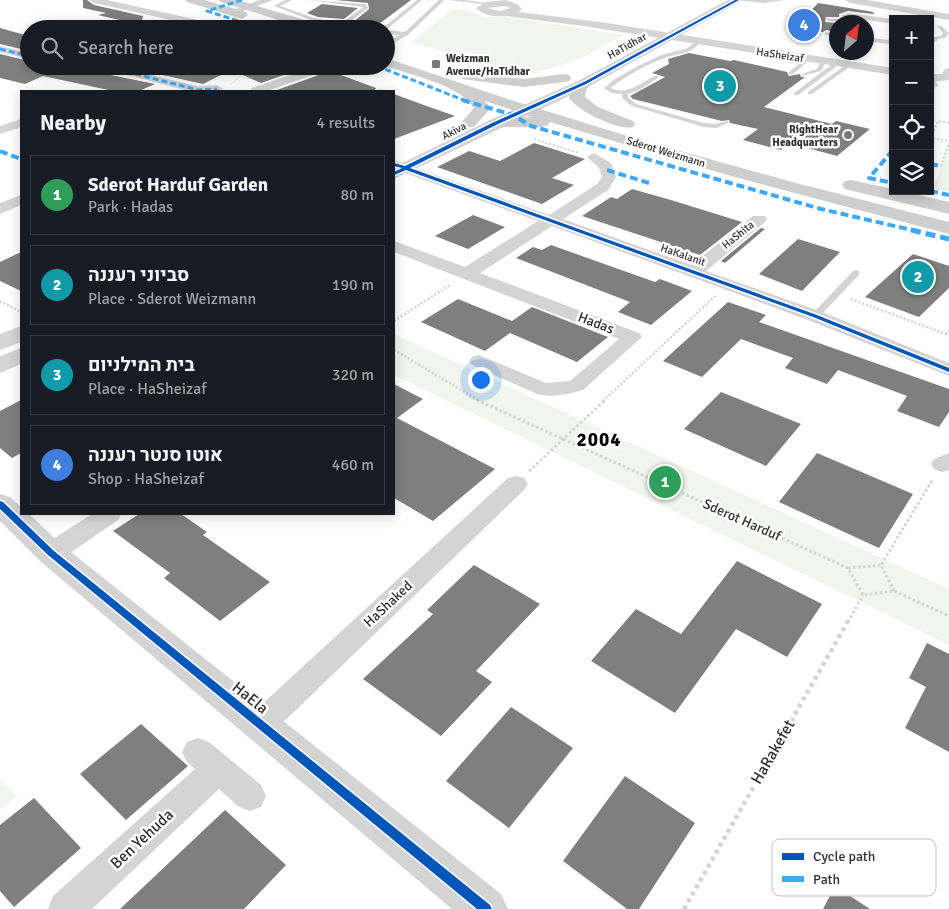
<!DOCTYPE html>
<meta charset="utf-8">
<style>
:root{--surface:#171b24;--page:#242831;--text:#f1f3f6;--muted:#9ea1a6;--line:#363941;--accent:#7c3aed}
body{margin:0;font-family:Signika,Heebo,sans-serif;background:var(--page);color:var(--text)}
.controls{position:absolute;right:15px;top:15px;display:grid;overflow:hidden;border-radius:0px;box-shadow:0 2px 12px #0003}
.controls button{width:45px;height:45px;display:grid;place-items:center;padding:0;border:0;border-bottom:1px solid var(--line);background:var(--surface);color:var(--text);font:25px sans-serif}
.compass{position:absolute;left:829px;top:15px;width:45px;height:45px;border-radius:50%;background:var(--surface);box-shadow:0 2px 12px #0003;rotate:28deg}
.you{position:absolute;left:480px;top:379px;width:18px;height:18px;margin:-12px;border:4px solid #fff;border-radius:50%;background:#1a73e8;box-shadow:0 0 0 8px #1a73e833}
.badge{display:grid;place-items:center;width:32px;height:32px;border-radius:50%;background:var(--accent);color:#fff;font-size:16px;font-weight:700}
.pin{position:absolute;translate:-50% -50%;border:2px solid #fff;box-shadow:0 1px 5px #0006}
.list{margin:0;padding:0;list-style:none}
h2{display:flex;justify-content:space-between;align-items:center;height:65px;margin:0;padding:0 20px;font-size:21px}
h2 small{font-size:16px;font-weight:400;color:var(--muted)}
.list li{display:grid;grid-template-columns:32px 1fr auto;gap:15px;align-items:center;box-sizing:border-box;height:80px;margin:0 10px 10px;padding:0 10px;border:1px solid var(--line);border-radius:0px}
.list b{display:block;font-size:19px;white-space:nowrap}
.list p{margin:0;font-size:16px;white-space:nowrap;color:var(--muted)}
.list em{font-size:16px;font-style:normal;color:var(--muted)}
.icon{flex:none;width:28px;height:28px;fill:none;stroke:currentColor;stroke-width:2;stroke-linecap:round;stroke-linejoin:round}
.map{position:relative;flex:none;width:949px;height:909px;overflow:hidden}
.search{position:absolute;background:var(--surface);box-shadow:0 2px 12px #0003;left:20px;top:20px;width:375px;height:55px;display:flex;align-items:center;gap:12px;box-sizing:border-box;padding:0 18px;border-radius:28px;color:var(--muted);font-size:19px}
.panel{position:absolute;background:var(--surface);box-shadow:0 2px 12px #0003;left:20px;top:90px;width:375px;height:425px;border-radius:0px}
.map>svg:first-child{display:block}
.green{fill:#f1f5ed}
.building{fill:#7f7f7f}
.lines{fill:none;stroke-linecap:round;stroke-linejoin:round}
.path-far4{stroke:#d4d4d4;stroke-width:1;stroke-dasharray:1 1;stroke-linecap:butt}
.path-far3{stroke:#d4d4d4;stroke-width:2;stroke-dasharray:2 2;stroke-linecap:butt}
.path-far2{stroke:#d4d4d4;stroke-width:2.5;stroke-dasharray:2 2;stroke-linecap:butt}
.path-far1{stroke:#d4d4d4;stroke-width:3;stroke-dasharray:2.5 2.5;stroke-linecap:butt}
.path{stroke:#d4d4d4;stroke-width:4.5;stroke-dasharray:4 4;stroke-linecap:butt}
.service{fill:#d4d4d4;fill-rule:evenodd}
.minor{fill:#d4d4d4;fill-rule:evenodd}
.tertiary{fill:#d4d4d4;fill-rule:evenodd}
.secondary{fill:#cecece;fill-rule:evenodd}
.quiet-far2{stroke:#3fa9f5;stroke-width:3;stroke-dasharray:6 3;stroke-linecap:butt}
.quiet-far1{stroke:#3fa9f5;stroke-width:4;stroke-dasharray:8 4;stroke-linecap:butt}
.quiet{stroke:#3fa9f5;stroke-width:5;stroke-dasharray:10 5;stroke-linecap:butt}
.cycleway-casing{stroke:#fff;stroke-width:3}
.cycleway{fill:#0057b8;fill-rule:evenodd}
.poi-dot{fill:#787878;stroke:#fff;stroke-width:2}
.labels{text-anchor:middle;dominant-baseline:central;stroke-width:5;stroke-linejoin:round;paint-order:stroke}
.far-street-label{font-size:11px;fill:#303030;stroke:#fff}
.far-poi-label{font-size:11px;font-weight:bold;fill:#303030;stroke:#fff;text-anchor:start}
.street-label{font-size:14px;fill:#303030;stroke:#fff}
.near-street-label{font-size:16px;fill:#303030;stroke:#fff}
.district-label{font-size:19px;font-weight:bold;letter-spacing:1px;fill:#000;stroke:#fff}
.key{fill:#fff;stroke:#c1c1c1;stroke-width:1}
.key-label{font-size:14px;fill:#303030}
</style>
<div class="map">
<svg width="949" height="909" viewBox="0 0 949 909">
<rect width="100%" height="100%" fill="#fff"/>
<path class="green" d="M453,9L469,10C477,18 495,17 506,17L624,35L578,60L527,76L411,42Z
M949,142V192L933,189Z
M394,334L949,589V645L394,375Z
M0,779L17,796L0,810Z"/>
<path class="building" d="M83,0H87L94,5L143,16L141,25L98,15L106,13L83,8Z
M335,0H411L375,27L352,23L369,9L368,3Z
M818,3L874,12L872,13H875L873,14L848,11L839,14V17H826L825,22L836,23V32L826,30L823,32L799,28L801,26H797Z
M322,4L358,8L344,19L318,17L307,13Z
M0,28L29,36V51L0,44Z
M689,53L730,61L734,60L787,72L789,76L800,74L801,77H805L764,107L832,124L836,121L870,129L837,156L789,143L781,150L743,140L758,129L730,123L729,120L722,121L633,99L630,96L665,77L652,73L669,64L668,59Z
M0,54L29,61V66H83L91,71L155,84L139,91H113L43,76L25,84L0,78Z
M122,66H310L261,83L231,70L203,84Z
M330,71L376,88L374,91H281L277,90Z
M394,94L421,104L455,116L394,139Z
M534,143L585,159L552,178L574,185L542,204L437,167L469,151L500,161Z
M632,189L671,200L742,222L700,255L582,216L611,197L617,199Z
M473,215L505,227L468,249L435,236Z
M761,228L765,229L725,263L721,261Z
M798,239L840,252L802,291L759,274Z
M551,245L655,282L660,279L692,291L651,325L618,312L630,302L516,258L533,247L542,250Z
M21,252V291L0,281V262Z
M913,254L949,266V288L919,317L865,297Z
M458,299L512,321L532,307L608,337L577,362L510,333L485,351L421,322Z
M728,302L766,315L759,322L949,389V412L939,427L897,411L907,396L838,370L827,384L785,368L793,358L741,339L702,377L663,361Z
M394,384L423,399L397,418L495,469L433,521L394,498Z
M721,392L801,424L766,466L684,429Z
M21,400V453L12,458L0,448V411Z
M817,453L913,494L879,548L779,502Z
M139,514H181L207,532L203,535L270,582L220,621L164,578L170,573L113,531Z
M737,561L822,604L787,657L736,629L675,713L591,661L636,609L681,634Z
M474,565L540,604L476,671L492,682L441,736L363,679L433,614L427,610Z
M927,643L949,654V752L905,728L926,687L909,678Z
M511,707L573,748L509,828L446,781Z
M141,724L188,766L126,820L80,774Z
M625,776L695,823L639,909H627L563,861Z
M34,798L81,848L14,907L0,891V825Z
M225,810L286,865L244,909H120Z
M835,886L870,909H823Z"/>
<g class="lines">
<path class="path-far4" d="M230,85L240,76L259,66"/>
<path class="path-far3" d="M949,123L938,121L931,138L949,141
M534,139L579,153
M941,166L949,142"/>
<path class="path-far2" d="M851,299L949,335
M0,301L21,312
M394,321L450,285
M946,334L949,330
M394,350L480,401
M603,401L715,296"/>
<path class="path-far1" d="M477,400L848,568L863,595L894,591L949,616
M529,471L605,400
M848,568L881,565
M894,591L881,565L933,479
M848,622L863,595"/>
<path class="path" d="M684,909L848,621"/>
<path class="service" d="M285,0H292L280,6L314,18L342,23L363,7L308,0L366,4L368,8L347,24L364,29L339,28V26L311,20L274,6Z
M417,0H422L386,30L382,29Z
M439,0H444L408,35L386,47V43L400,35L386,34V30L405,32Z
M448,0H465L493,4L491,5Z
M735,0H784L764,3Z
M848,13L893,19V24L840,16Z
M828,18L846,20L849,22L826,21Z
M937,26H941L949,33L945,38L938,39L930,47V41L934,37L941,36L943,33Z
M826,32L836,34V36L824,35Z
M893,35V41L889,44L866,41V37L888,40Z
M697,40L700,42C690,56 676,53 662,59C644,66 625,76 611,88C626,96 641,83 654,76H658V78L641,89L628,94V97L636,104L704,123L715,124L728,121V123L716,128L704,127L632,106L623,99L622,94L611,93L604,88L615,79L636,67L661,55L688,48Z
M801,57H805L806,63L793,74H789V72L801,62Z
M821,60L826,61L821,71L802,76V74L817,69Z
M832,62H836V67L798,95H794V93L831,65Z
M847,64L852,65L812,94H808V92Z
M930,76L933,77L938,85L930,93L932,85Z
M381,89L384,91H376L377,90Z
M856,270L859,271V275L818,318H812V314L853,271Z"/>
<path class="minor" d="M89,0H107L207,22L217,23L228,20L233,23L218,29L207,28L94,3Z
M259,0H273L236,14L233,15L228,12Z
M506,0L517,4L522,9L519,12L600,22L893,68V75L583,26L506,16C495,17 484,16 476,8L486,2ZM505,6L511,8L499,11L488,8Z
M845,0H867L949,14V20L850,3Z
M0,46L29,53V59L0,52Z
M85,66H113L198,86L217,85L223,89L221,91H189L131,76L91,69Z
M317,66L332,67L330,69L267,91H250L252,88Z
M949,68V80L930,82V74H942L945,69Z
M21,119V127L0,134V126Z
M594,153L611,163L616,177L608,190L563,219L691,265L753,216H765L767,219L765,222L706,271L822,312L949,363V376L808,320L552,226L480,273L639,333L642,337L583,390C569,394 551,398 537,394L472,365L469,361L472,357L479,355L546,383L570,381L619,339L394,252V241L465,267L538,221L394,169V160L549,215L597,184L602,177L599,168L587,157Z
M21,195V205L0,214V203Z
M949,453V470L942,472L934,469L931,464L934,459Z
M516,476L524,478L528,484L524,490L271,734L260,738L249,734L245,725L249,716L508,478Z
M92,514H121L118,520L60,560L51,562L42,560L38,553L42,546Z
M198,738L209,742L261,785L266,796L261,807L250,811L239,807L219,789L92,909H48L53,896L195,769L187,762L182,752L187,742Z"/>
<path class="tertiary" d="M728,0H743L590,86L394,179V167L488,121L580,80Z
M21,326V342L0,350V334Z
M21,348V364L0,373V356Z
M0,494L10,497L21,507V514H29L62,545L501,894L508,909H452L40,561L0,521Z"/>
<path class="secondary" d="M185,0H204L246,12L248,15L242,19L187,2Z
M219,0H237L325,26L327,29H307L221,2Z
M386,58L514,101L637,139L796,183L949,222V234L731,176L550,122L548,125L542,127H488L486,124L488,121L494,119L532,117L485,101L490,109L474,127H462L460,124L474,108C460,85 411,75 385,66Z
M467,72L524,79L564,74L569,75L571,78L569,81L564,82L524,87L462,79L460,76L462,73Z
M585,79L590,80L592,83L586,90L585,97L598,107L633,121L635,124L633,127C618,131 578,111 569,98C572,88 574,81 585,79Z
M851,180L893,189V191H901L949,202V214L845,189L842,185L845,181Z"/>
<path class="quiet-far2" d="M242,0L207,11L263,29
M0,49L29,56
M91,66L132,73L198,90L217,89
M377,66L466,101"/>
<path class="quiet-far1" d="M462,100L513,115L531,126L821,209L916,231
M893,150L869,178L893,183
M0,151L21,159
M930,164L941,166
M607,170L649,183
M930,191L949,195"/>
<path class="quiet" d="M911,230L949,239"/>
<g class="cycleway-casing">
<path id="cycleway" d="M735,0H739L586,84L496,125L410,168L817,315L949,368V372L813,317L406,170L394,175V172L402,168L394,166V163L405,166L492,123L584,82Z
M0,501L3,502L54,551L490,905L492,909H477L48,555L0,509Z"/>
</g>
<use href="#cycleway" class="cycleway"/>
</g>
<g class="poi-dot">
<rect x="431" y="59" width="10" height="10" rx="2.5"/>
<circle cx="848" cy="135" r="5"/>
</g>
<g class="labels">
<g class="far-street-label">
<text transform="translate(627 46) rotate(-29)">HaTidhar</text>
<text transform="translate(780 55) rotate(9)">HaSheizaf</text>
<text transform="translate(454 131) rotate(-27)">Akiva</text>
<text transform="translate(666 152) rotate(17)">Sderot Weizmann</text>
<text transform="translate(738 235) rotate(-39)">HaShita</text>
<text transform="translate(683 255) rotate(19)">HaKalanit</text>
</g>
<g class="far-poi-label">
<text x="446" y="58">Weizman<tspan x="446" dy="13">Avenue/HaTidhar</tspan></text>
<text x="838" y="129" text-anchor="end">RightHear<tspan x="838" dy="13">Headquarters</tspan></text>
</g>
<g class="street-label">
<text transform="translate(596 323) rotate(21)">Hadas</text>
<text transform="translate(742 520) rotate(24)">Sderot Harduf</text>
<text transform="translate(388 604) rotate(-43)">HaShaked</text>
</g>
<g class="near-street-label">
<text transform="translate(250 698) rotate(39)">HaEla</text>
<text transform="translate(773 752) rotate(-60)">HaRakefet</text>
<text transform="translate(142 839) rotate(-43)">Ben Yehuda</text>
</g>
<g class="district-label">
<text x="599" y="440">2004</text>
</g>
</g>
<rect x="772" y="839" width="164" height="57" rx="8" class="key"/>
<rect x="782" y="853" width="22" height="7" fill="#0057b8"/>
<rect x="782" y="876" width="22" height="6" fill="#3fa9f5"/>
<g class="key-label">
<text x="813" y="861">Cycle path</text>
<text x="813" y="884">Path</text>
</g>
</svg>
<div class="controls">
<button>+</button>
<button>−</button>
<button><svg class="icon" aria-label="locate" viewBox="0 0 24 24"><circle cx="12" cy="12" r="6"/><path d="M12 2v4M12 18v4M2 12h4M18 12h4"/></svg></button>
<button><svg class="icon" aria-label="layers" viewBox="0 0 24 24"><path d="M12 4l9 5-9 5-9-5zM3 14l9 5 9-5"/></svg></button>
</div>
<svg class="compass" viewBox="-18 -18 36 36"><path d="M0-13l5 13h-10z" fill="#e53935"/><path d="M0 13l5-13h-10z" fill="#9ea1a6"/></svg>
<div class="you"></div>
<div class="pin badge" style="left:665px;top:482px;background:#2e9e5b">1</div>
<div class="pin badge" style="left:918px;top:277px;background:#0f9aa8">2</div>
<div class="pin badge" style="left:720px;top:86px;background:#0f9aa8">3</div>
<div class="pin badge" style="left:804px;top:25px;background:#3f7fe0">4</div>
<div class="search"><svg class="icon" aria-label="search" viewBox="0 0 24 24"><circle cx="10" cy="10" r="6"/><path d="M15 15l6 6"/></svg>Search here</div>
<section class="panel">
<h2>Nearby<small>4 results</small></h2>
<ul class="list">
<li><span class="badge" style="background:#2e9e5b">1</span><div><b>Sderot Harduf Garden</b><p>Park · Hadas</p></div><em>80 m</em></li>
<li><span class="badge" style="background:#0f9aa8">2</span><div><b>סביוני רעננה</b><p>Place · Sderot Weizmann</p></div><em>190 m</em></li>
<li><span class="badge" style="background:#0f9aa8">3</span><div><b>בית המילניום</b><p>Place · HaSheizaf</p></div><em>320 m</em></li>
<li><span class="badge" style="background:#3f7fe0">4</span><div><b>אוטו סנטר רעננה</b><p>Shop · HaSheizaf</p></div><em>460 m</em></li>
</ul>
</section>
</div>
